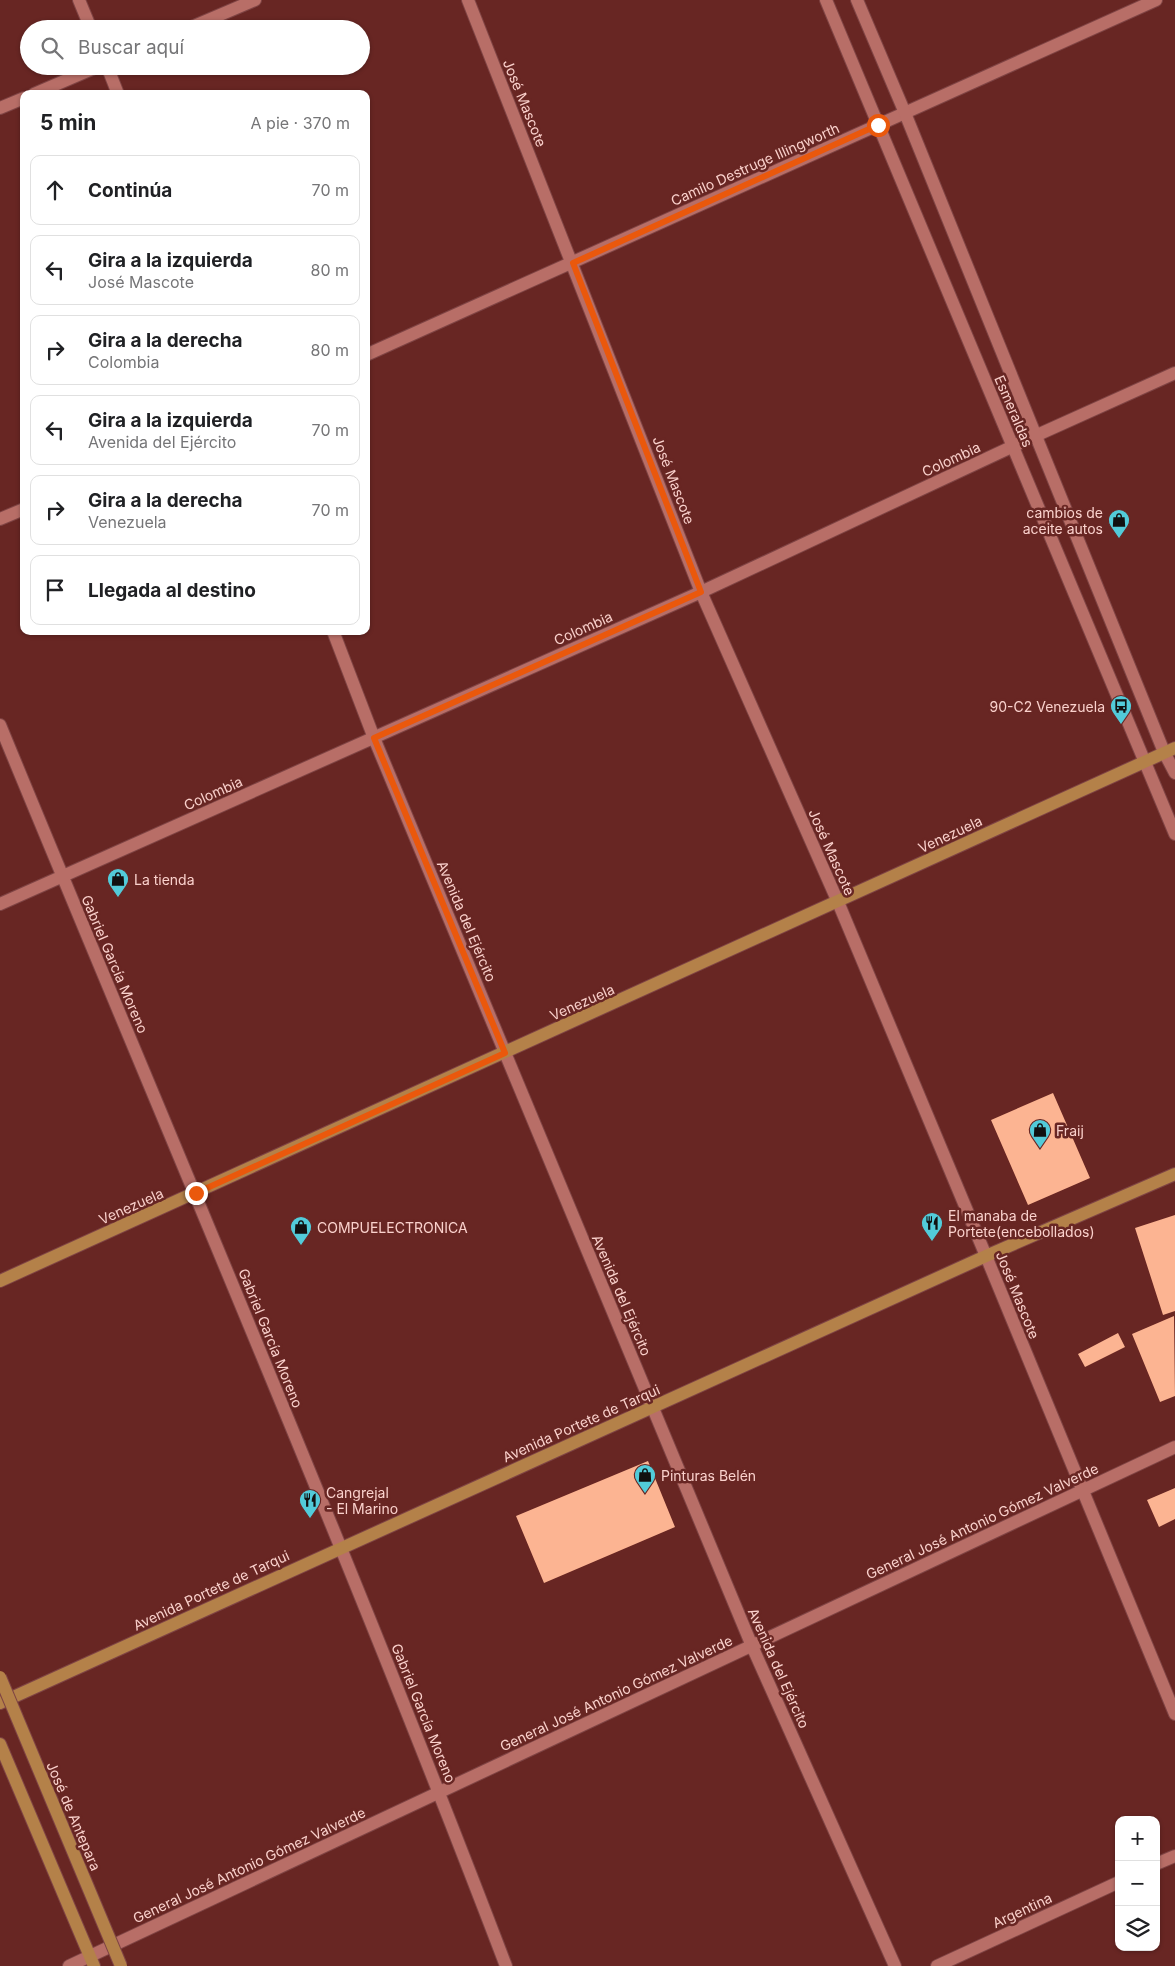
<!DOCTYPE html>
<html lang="es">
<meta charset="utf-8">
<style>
:root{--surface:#fff;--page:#f2f2f2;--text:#202124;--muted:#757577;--line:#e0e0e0}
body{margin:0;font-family:Inter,sans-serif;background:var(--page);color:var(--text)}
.controls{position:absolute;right:15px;bottom:15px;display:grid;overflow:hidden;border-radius:10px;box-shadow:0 1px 4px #0004}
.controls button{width:45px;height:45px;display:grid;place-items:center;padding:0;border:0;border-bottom:1px solid var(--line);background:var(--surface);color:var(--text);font:25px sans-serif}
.stop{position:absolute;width:15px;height:15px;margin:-11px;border:4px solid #ea580c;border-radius:50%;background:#fff}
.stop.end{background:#ea580c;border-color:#fff;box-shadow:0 1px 5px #0008}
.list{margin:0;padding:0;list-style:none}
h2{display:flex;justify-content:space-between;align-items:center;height:65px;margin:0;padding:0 20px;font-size:21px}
h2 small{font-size:16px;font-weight:400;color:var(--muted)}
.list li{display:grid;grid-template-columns:32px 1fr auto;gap:15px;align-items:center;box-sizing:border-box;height:70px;margin:0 10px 10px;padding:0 10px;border:1px solid var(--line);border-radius:10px}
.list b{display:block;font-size:19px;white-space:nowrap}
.list p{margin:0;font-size:16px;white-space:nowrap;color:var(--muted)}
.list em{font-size:16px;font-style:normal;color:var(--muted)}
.icon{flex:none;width:28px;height:28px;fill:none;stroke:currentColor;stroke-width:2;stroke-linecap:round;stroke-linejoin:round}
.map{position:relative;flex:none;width:1175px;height:1966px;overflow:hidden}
.search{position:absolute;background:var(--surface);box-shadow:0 1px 4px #0004;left:20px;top:20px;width:350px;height:55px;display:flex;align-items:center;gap:12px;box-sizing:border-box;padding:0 18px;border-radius:28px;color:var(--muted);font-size:19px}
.panel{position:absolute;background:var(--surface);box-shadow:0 1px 4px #0004;left:20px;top:90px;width:350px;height:545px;border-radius:10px}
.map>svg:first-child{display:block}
.building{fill:#fcb492}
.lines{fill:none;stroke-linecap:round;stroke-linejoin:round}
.minor-casing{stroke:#7f4444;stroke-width:14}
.secondary-casing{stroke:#7f4444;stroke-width:14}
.primary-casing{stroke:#7f4444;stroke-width:14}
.minor{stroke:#b86e67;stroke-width:12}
.secondary{stroke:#b86e67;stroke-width:12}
.primary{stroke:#b48149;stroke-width:12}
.primary-bridge-casing{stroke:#7f4444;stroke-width:14;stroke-linecap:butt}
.primary-bridge{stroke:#b48149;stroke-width:12}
.route{stroke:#ea580c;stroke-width:6}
.labels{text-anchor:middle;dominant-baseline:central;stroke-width:5;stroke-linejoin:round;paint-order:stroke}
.street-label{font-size:14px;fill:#fad1cc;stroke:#682623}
.poi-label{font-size:14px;fill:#fad1cc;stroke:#682623;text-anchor:start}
</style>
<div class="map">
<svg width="1175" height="1966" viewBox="0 0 1175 1966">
<rect width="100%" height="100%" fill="#682623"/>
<path class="building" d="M1053,1093L1090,1178L1028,1205L991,1120Z
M1175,1215V1311L1163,1315L1135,1228Z
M1174,1316L1175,1396L1160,1402L1132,1334Z
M1118,1333L1125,1347L1085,1367L1078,1354Z
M648,1461L675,1527L544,1583L516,1516Z
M1175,1488V1519L1159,1527L1147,1500Z"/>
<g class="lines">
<g class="minor-casing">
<path id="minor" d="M79,0L91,29
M468,0L701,592L838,902L986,1256L1175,1714
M187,29L255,0
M107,66L118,94
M34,94L99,66
M0,108L24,98
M366,355L1156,0
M0,519L24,509
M333,631L374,738L752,1646L895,1966
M0,725C170,1138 347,1549 506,1966
M0,904L701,592L1035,436L1175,373
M1156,1864L1175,1856
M69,1966L1175,1447
M937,1966L1119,1882"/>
</g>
<g class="secondary-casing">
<path id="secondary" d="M826,0L1175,834
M857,0L905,113L1164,752L1175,773"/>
</g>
<g class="primary-casing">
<path id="primary" d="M0,1281L1175,748
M0,1703L986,1256L1175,1174
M0,1744L94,1966"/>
</g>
<use href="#minor" class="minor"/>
<use href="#secondary" class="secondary"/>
<use href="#primary" class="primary"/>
<g class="primary-bridge-casing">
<path id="primary-bridge" d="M0,1677L121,1966"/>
</g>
<use href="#primary-bridge" class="primary-bridge"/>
</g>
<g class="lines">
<path class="route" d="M196,1193L505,1053L374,738L701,592L573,263L878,125"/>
</g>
<defs>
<g id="shop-pin" transform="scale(1.125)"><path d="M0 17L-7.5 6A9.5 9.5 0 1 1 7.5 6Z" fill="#52cbd9" stroke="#682623"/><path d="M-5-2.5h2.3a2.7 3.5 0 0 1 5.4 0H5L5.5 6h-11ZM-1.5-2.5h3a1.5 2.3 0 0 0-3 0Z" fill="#111"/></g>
<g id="bus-pin" transform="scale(1.125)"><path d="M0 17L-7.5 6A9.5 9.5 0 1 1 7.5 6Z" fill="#52cbd9" stroke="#682623"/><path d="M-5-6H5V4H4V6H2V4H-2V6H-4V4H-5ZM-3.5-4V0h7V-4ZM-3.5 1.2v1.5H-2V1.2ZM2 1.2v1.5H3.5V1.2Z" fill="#111"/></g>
<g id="restaurant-pin" transform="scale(1.125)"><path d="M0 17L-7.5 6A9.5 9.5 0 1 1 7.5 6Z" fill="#52cbd9" stroke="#682623"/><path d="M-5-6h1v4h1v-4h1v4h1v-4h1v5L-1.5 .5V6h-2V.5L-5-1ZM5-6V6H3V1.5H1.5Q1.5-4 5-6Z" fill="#111"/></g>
</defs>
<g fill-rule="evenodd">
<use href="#shop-pin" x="1119" y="520"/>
<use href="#bus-pin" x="1121" y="706"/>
<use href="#shop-pin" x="118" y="879"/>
<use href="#shop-pin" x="1040" y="1130"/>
<use href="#restaurant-pin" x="932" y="1223"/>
<use href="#shop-pin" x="301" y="1227"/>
<use href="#shop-pin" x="645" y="1475"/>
<use href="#restaurant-pin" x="310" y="1500"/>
</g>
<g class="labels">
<g class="street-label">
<text transform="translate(525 103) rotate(68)">José Mascote</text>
<text transform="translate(755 164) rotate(-24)">Camilo Destruge Illingworth</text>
<text transform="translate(1014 411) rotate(67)">Esmeraldas</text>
<text transform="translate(951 459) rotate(-25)">Colombia</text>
<text transform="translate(674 480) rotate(69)">José Mascote</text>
<text transform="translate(583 628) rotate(-24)">Colombia</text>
<text transform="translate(213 793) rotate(-24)">Colombia</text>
<text transform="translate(950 834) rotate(-25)">Venezuela</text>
<text transform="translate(832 852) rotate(66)">José Mascote</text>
<text transform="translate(467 921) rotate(67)">Avenida del Ejército</text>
<text transform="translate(115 964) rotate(67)">Gabriel García Moreno</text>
<text transform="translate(582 1002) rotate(-24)">Venezuela</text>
<text transform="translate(131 1206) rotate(-24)">Venezuela</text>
<text transform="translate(622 1295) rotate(67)">Avenida del Ejército</text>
<text transform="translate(1018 1295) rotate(68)">José Mascote</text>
<text transform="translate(271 1338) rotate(68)">Gabriel García Moreno</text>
<text transform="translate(581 1423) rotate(-24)">Avenida Portete de Tarqui</text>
<text transform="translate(982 1521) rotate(-25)">General José Antonio Gómez Valverde</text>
<text transform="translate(211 1590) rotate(-25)">Avenida Portete de Tarqui</text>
<text transform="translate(779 1668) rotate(66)">Avenida del Ejército</text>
<text transform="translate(616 1693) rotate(-25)">General José Antonio Gómez Valverde</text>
<text transform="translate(424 1713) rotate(68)">Gabriel García Moreno</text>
<text transform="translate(74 1816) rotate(67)">José de Antepara</text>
<text transform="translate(249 1865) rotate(-25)">General José Antonio Gómez Valverde</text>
<text transform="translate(1022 1910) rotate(-25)">Argentina</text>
</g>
<g class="poi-label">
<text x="1103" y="512" text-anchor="end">cambios de<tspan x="1103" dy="16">aceite autos</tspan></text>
<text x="1105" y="706" text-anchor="end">90-C2 Venezuela</text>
<text x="134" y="879">La tienda</text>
<text x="1056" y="1130">Fraij</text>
<text x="948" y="1215">El manaba de<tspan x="948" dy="16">Portete(encebollados)</tspan></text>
<text x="317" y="1227">COMPUELECTRONICA</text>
<text x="661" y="1475">Pinturas Belén</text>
<text x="326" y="1492">Cangrejal<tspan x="326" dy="16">- El Marino</tspan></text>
</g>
</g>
</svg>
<div class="controls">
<button>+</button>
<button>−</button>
<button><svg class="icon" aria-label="layers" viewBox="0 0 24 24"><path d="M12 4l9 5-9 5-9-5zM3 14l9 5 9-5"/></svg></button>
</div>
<div class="stop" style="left:878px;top:125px"></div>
<div class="stop end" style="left:196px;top:1193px"></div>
<div class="search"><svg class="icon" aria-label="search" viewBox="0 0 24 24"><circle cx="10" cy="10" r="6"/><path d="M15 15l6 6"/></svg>Buscar aquí</div>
<section class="panel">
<h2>5 min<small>A pie · 370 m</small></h2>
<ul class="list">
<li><svg class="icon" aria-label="ahead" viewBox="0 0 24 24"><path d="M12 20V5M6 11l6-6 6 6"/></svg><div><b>Continúa</b></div><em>70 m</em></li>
<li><svg class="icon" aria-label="left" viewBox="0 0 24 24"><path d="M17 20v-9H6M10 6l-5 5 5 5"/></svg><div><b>Gira a la izquierda</b><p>José Mascote</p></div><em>80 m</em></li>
<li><svg class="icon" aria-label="right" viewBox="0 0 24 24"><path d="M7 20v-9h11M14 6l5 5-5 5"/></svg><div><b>Gira a la derecha</b><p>Colombia</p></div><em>80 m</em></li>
<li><svg class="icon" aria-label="left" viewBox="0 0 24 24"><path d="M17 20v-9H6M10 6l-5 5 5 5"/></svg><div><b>Gira a la izquierda</b><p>Avenida del Ejército</p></div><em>70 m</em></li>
<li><svg class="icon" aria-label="right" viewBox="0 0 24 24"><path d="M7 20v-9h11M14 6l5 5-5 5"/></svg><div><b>Gira a la derecha</b><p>Venezuela</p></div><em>70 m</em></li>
<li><svg class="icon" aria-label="arrive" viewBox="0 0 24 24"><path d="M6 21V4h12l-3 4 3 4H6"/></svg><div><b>Llegada al destino</b></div></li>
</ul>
</section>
</div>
